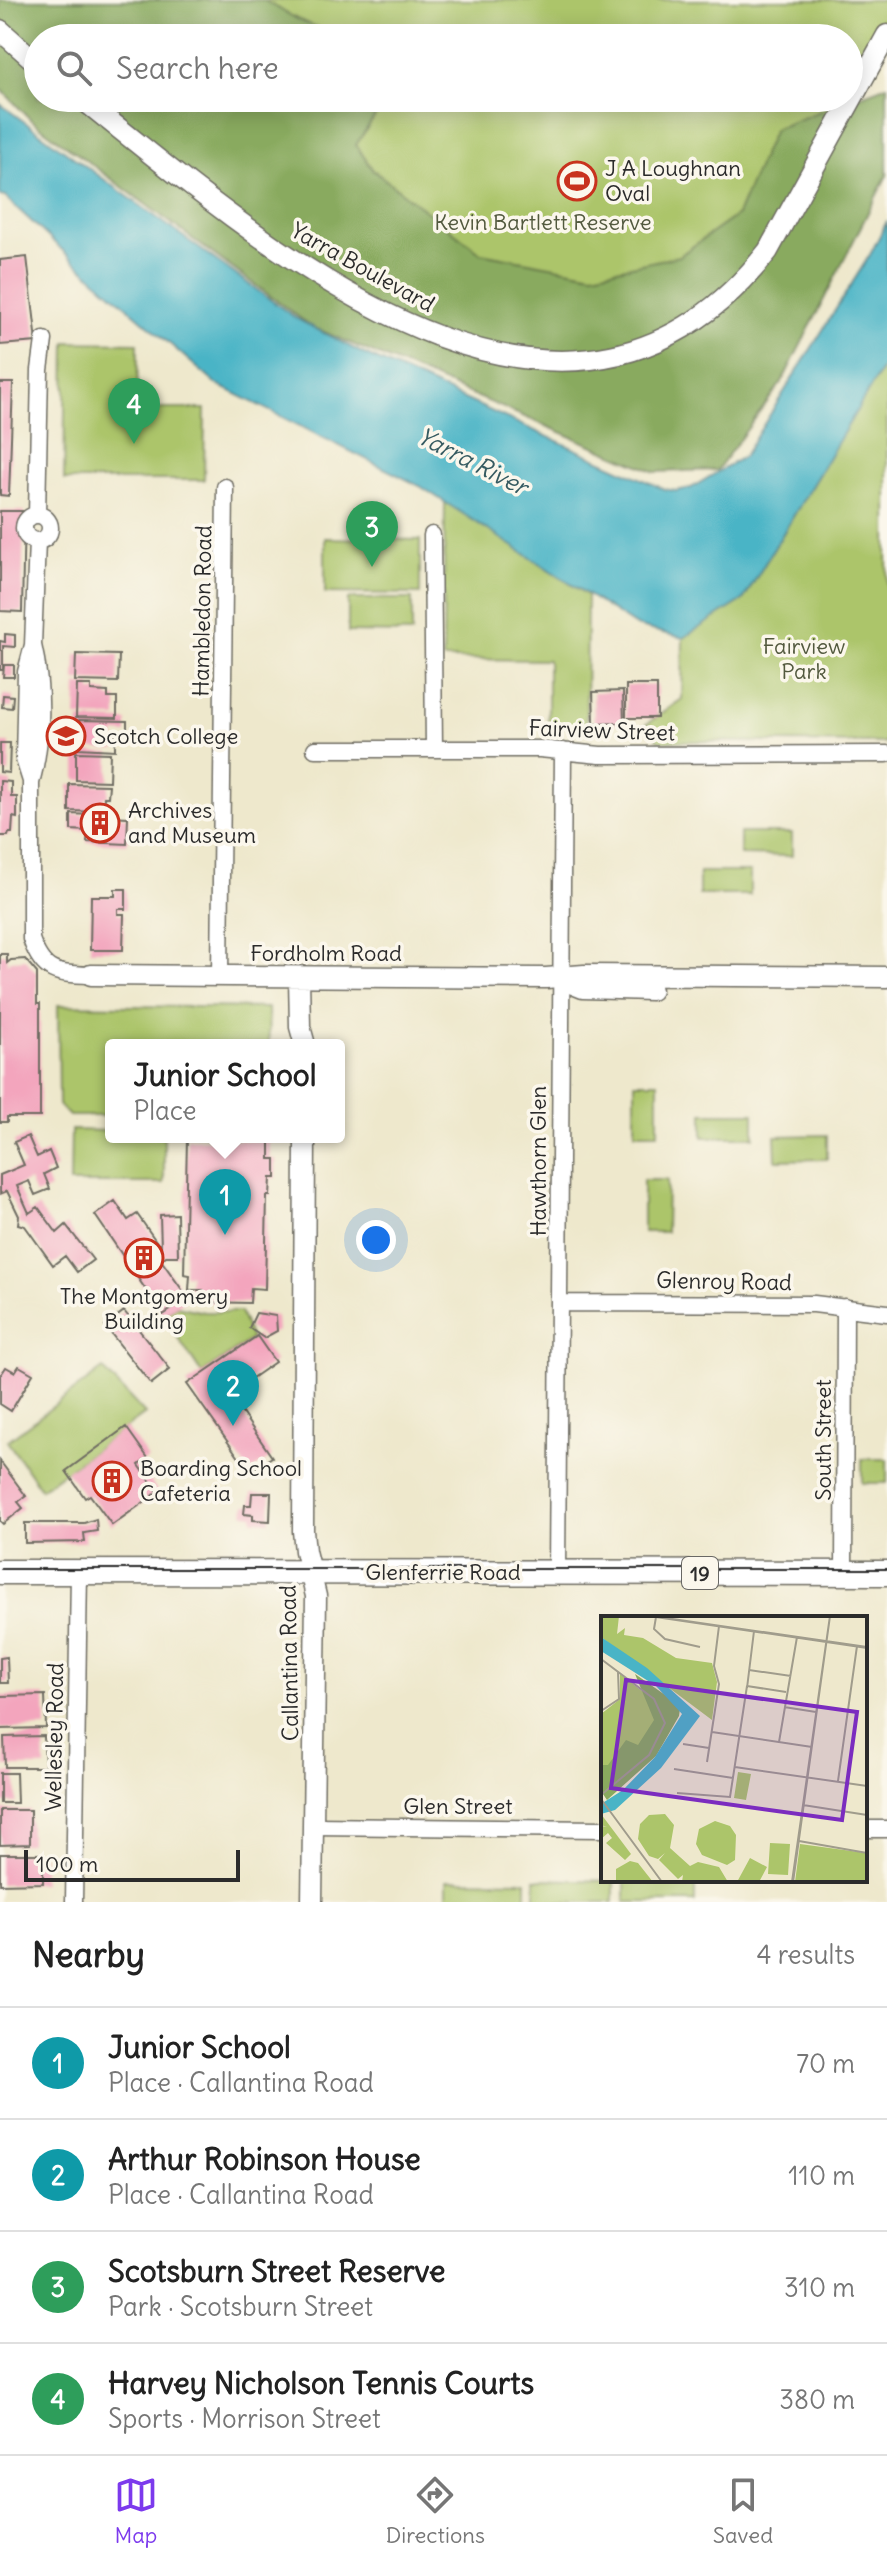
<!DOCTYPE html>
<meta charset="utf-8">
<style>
:root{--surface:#fff;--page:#f6f6f6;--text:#222;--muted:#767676;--line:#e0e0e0;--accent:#7c3aed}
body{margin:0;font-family:Delius,sans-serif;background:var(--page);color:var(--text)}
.scale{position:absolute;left:24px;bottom:20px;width:216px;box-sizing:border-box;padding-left:8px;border:4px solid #2b2b2b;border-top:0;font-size:22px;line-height:28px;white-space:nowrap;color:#2b2b2b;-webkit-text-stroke:6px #fbf7ec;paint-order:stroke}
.you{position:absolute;left:376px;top:1240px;width:28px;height:28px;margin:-20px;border:6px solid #fff;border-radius:50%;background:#1a73e8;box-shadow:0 0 0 12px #1a73e833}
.badge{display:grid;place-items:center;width:52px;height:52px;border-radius:50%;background:var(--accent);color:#fff;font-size:26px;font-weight:700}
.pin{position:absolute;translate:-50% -66px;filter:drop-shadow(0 2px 4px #0008)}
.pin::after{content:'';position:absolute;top:42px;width:28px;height:24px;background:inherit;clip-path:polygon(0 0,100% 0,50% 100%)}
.popup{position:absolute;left:105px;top:1039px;width:240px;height:104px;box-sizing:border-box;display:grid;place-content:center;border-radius:8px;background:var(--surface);filter:drop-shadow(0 2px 6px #0005);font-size:26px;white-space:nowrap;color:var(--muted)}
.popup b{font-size:30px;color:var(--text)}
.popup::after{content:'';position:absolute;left:50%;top:100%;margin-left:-16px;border:16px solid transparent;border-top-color:var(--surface)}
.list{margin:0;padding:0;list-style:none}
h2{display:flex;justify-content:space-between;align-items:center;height:104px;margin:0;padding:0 32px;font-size:34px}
h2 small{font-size:26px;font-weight:400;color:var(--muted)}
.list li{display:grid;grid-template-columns:52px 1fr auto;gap:24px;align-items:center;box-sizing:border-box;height:112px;padding:0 32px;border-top:2px solid var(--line)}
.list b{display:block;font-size:30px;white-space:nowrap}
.list p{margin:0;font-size:26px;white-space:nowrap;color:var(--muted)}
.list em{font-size:26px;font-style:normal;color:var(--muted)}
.icon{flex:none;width:44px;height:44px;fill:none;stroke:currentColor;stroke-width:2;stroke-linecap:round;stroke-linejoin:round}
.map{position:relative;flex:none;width:887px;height:1902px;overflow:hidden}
.search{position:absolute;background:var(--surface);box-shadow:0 4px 20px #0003;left:24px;right:24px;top:24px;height:88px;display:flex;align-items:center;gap:20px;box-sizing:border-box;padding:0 28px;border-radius:44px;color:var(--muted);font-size:30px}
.sheet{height:552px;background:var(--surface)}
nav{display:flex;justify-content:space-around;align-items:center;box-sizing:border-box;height:112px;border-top:2px solid var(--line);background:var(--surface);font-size:22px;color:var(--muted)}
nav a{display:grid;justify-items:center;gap:4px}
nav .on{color:var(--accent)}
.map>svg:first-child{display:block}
.green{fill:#acc56a;stroke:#6c784a;stroke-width:2}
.forest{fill:#89aa5e;stroke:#5a6a44;stroke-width:2}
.water{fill:#49b4c6;stroke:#3a7078;stroke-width:2}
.building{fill:#f3a5bd}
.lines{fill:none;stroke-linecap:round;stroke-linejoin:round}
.minor-casing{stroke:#6f6d63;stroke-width:19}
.tertiary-casing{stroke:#6f6d63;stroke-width:23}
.primary-casing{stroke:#6f6d63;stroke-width:27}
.minor{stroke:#fff;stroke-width:16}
.tertiary{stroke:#fff;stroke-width:20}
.primary{stroke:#fff;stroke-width:24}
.tram{stroke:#2b2b2b;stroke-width:2}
.labels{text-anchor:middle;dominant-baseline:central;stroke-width:7;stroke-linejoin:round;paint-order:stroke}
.shield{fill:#fbf7ec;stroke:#696865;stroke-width:2}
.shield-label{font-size:20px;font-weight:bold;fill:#2b2b2b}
.poi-label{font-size:22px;fill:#2b2b2b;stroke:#fbf7ec;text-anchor:start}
.park-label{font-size:22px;fill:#52593e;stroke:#fbf7ec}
.street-label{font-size:22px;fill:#2b2b2b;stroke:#fbf7ec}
.water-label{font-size:24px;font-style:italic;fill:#365b61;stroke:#fbf7ec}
.inset-road{fill:none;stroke:#a09c8c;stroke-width:2}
.view{fill:#7b2cbf;fill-opacity:0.15;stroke:#7b2cbf;stroke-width:4}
.inset-edge{fill:none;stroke:#2b2b2b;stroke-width:4}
</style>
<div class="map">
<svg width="887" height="1902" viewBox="0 0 887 1902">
<rect width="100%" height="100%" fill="#fbf7ec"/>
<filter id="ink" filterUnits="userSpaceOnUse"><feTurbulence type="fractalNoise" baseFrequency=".0125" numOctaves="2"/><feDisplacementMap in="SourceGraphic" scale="16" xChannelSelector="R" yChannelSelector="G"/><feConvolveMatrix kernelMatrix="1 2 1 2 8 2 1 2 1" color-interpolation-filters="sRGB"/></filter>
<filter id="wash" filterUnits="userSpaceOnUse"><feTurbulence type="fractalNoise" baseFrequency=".006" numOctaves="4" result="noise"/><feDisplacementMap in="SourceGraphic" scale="32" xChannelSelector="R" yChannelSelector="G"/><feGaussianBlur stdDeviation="1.8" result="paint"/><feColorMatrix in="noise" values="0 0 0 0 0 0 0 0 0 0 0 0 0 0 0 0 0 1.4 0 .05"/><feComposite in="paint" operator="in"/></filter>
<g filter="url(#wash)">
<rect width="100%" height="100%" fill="#eee8cc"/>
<path class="green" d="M1,0H887V20L849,86V38H40Z
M104,98H842L746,264L642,334Z
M66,342L138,343L137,409H205L204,480H64Z
M887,360V743L659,741L644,726L682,699L683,638L743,600Z
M445,501L587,595L586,727L548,726V660L443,659Z
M325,538L420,540V594L325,593Z
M348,599H412V633L348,632Z
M740,833H792V856L740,855Z
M699,872H750V895H699Z
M58,1005L268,1008L269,1045H111V1116H69L59,1105Z
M635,1082H658V1133H635Z
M703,1113H754V1137H703Z
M71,1130L111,1131V1137H164V1183H70Z
M827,1135V1159L776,1160L775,1136Z
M643,1180H667L666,1232H643Z
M177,1306L204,1312H240L251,1339L202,1374L163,1315Z
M103,1369L145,1414L41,1489L7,1441Z
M862,1459H887V1483H862Z
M535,1879L614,1881V1902H535Z
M447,1880L526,1881V1902H447Z
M625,1880H695V1902H625Z"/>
<path class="forest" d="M0,0H263L299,20L344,38H38V98H387L356,145L373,170L481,253L593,274L679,256L737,215L774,129L887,85V175L782,382L717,470L655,472L312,327L30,119L0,88Z"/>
<path class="water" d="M0,104L297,319L362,353L664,489L676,491L691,488L744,456L871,253L887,221V360L743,600L683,638L636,626L420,486L216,384L72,259L5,197L0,196Z"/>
<g id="blocks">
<path class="building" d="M27,257L37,342L0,345V260Z
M0,383H13L9,496L0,495Z
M0,511H24L22,612L0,611Z
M5,634L15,635V647L3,646V670H0V641L5,642Z
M76,654L119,655L118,682L75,681Z
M4,665H14V677H3Z
M77,685H91V691L108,692V698H117V718L76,717Z
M626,685H657V718H626Z
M623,691L624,723L594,724L593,692Z
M3,695L13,696L12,708L2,707Z
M79,720L127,721V734L115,733V750L78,748Z
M0,743H10L9,773L0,772Z
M76,752L110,753L109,781L76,780Z
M0,781L11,782V797H17V818L13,817L12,833H9L8,836H0Z
M69,784L109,785L108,797H104L103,812L69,811Z
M71,814L128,817L127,844L87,842L88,831L71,830Z
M115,889H126V909H118V914H124L123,950H90L91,896H115Z
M0,954H7V963L11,960L25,959L37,973V1004H40V1117H7V1122H0Z
M28,1136L37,1157L49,1151L56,1168L44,1174L50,1189L35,1195L29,1181L17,1186L29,1213L38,1207L57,1233L66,1225L93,1260L77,1272L65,1256L53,1265L25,1226L18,1224L19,1216L7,1191L0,1194V1175L24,1165L14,1142Z
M187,1139L270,1141V1159H276V1178H271L270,1196H267L265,1289L251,1288L250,1303L203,1302V1290H189L190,1275L184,1274Z
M115,1201L128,1220L137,1214L161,1248L160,1215L177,1214L178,1256H166L161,1260L188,1298L163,1315L95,1215Z
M124,1311L170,1369L151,1384L105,1326Z
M256,1313L276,1316L277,1331L264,1338L249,1328Z
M257,1336L275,1362L229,1394L272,1457L249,1472L187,1384Z
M19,1366L33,1374L11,1411L0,1404V1376L6,1367L15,1372Z
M126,1427L148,1458L139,1465L158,1492L112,1525L90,1495L85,1498L66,1471Z
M0,1461L26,1496L18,1502L23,1508L3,1524L0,1521Z
M252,1493H271L270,1521L253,1520V1515L244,1514L245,1505H251Z
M96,1519L97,1531L84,1533L85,1542L25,1543V1523H84Z
M7,1657L8,1683H0V1658Z
M45,1695L46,1728L0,1729V1696Z
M44,1736L45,1767H5L4,1737Z
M0,1773H16L17,1803H0Z
M0,1810H30V1844L0,1845Z
M0,1854H43V1883L0,1884Z"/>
</g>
</g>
<g filter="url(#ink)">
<use href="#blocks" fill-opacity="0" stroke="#6f6d63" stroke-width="2"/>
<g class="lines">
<g class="minor-casing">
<path id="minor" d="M37,515L40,370L44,340
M24 528a13 13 0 1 1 26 0a13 13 0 1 1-26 0Z
M432,535L434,749
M33,645C43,688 43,739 31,783V939C43,974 57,974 91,975
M315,749H540L600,755L887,754
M31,781L24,759L26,672L33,645L37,541
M220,977L225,487
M559,1303L814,1304L887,1313
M557,1572L563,751
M844,1573L845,1307
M313,1826L603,1829
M865,1829H887
M74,1902L79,1572"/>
</g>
<g class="tertiary-casing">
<path id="tertiary" d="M0,30L38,64
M81,98C264,243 562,513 768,251L887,35
M91,975L546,978L584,975L887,977
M299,977L300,1027L305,1045
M568,982L583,988L651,990
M305,1137L303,1531L305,1551L316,1596L312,1902"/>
</g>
<g class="primary-casing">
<path id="primary" d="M0,1572L887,1573"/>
</g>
<use href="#minor" class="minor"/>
<use href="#tertiary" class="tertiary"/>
<use href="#primary" class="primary"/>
<path class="tram" d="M0,1569H887"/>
</g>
</g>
<defs>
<g id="stadium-ring" transform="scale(2)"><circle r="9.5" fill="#fbf7ec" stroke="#c8321e" stroke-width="1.5"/><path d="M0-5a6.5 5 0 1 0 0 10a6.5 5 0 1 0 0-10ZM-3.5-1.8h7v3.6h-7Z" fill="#c8321e"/></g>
<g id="school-ring" transform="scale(2)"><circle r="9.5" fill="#fbf7ec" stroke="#c8321e" stroke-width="1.5"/><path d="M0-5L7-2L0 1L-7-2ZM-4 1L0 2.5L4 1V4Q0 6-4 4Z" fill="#c8321e"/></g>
<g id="building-ring" transform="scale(2)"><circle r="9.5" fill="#fbf7ec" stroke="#c8321e" stroke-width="1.5"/><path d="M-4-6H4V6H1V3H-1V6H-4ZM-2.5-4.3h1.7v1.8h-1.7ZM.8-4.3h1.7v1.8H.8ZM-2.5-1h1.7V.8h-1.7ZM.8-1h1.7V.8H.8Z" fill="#c8321e"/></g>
</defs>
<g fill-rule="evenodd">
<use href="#stadium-ring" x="577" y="181"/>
<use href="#school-ring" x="66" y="736"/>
<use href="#building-ring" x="100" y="823"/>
<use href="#building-ring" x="144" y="1258"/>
<use href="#building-ring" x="112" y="1481"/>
</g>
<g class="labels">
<rect class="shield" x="682" y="1557" width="36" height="32" rx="6"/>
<g class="shield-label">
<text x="700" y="1573">19</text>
</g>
<g class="poi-label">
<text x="605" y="168">J A Loughnan<tspan x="605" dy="25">Oval</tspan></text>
<text x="94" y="736">Scotch College</text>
<text x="128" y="810">Archives<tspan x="128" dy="25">and Museum</tspan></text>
<text x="144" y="1296" text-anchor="middle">The Montgomery<tspan x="144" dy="25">Building</tspan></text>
<text x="140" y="1468">Boarding School<tspan x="140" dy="25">Cafeteria</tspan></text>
</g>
<g class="park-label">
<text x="543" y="222">Kevin Bartlett Reserve</text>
<text x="804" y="646">Fairview<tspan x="804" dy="25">Park</tspan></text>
</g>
<g class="street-label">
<text transform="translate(363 267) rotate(29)">Yarra Boulevard</text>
<text transform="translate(202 611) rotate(-89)">Hambledon Road</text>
<text transform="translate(602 730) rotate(2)">Fairview Street</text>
<text x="326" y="953">Fordholm Road</text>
<text transform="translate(538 1161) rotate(-90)">Hawthorn Glen</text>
<text transform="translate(724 1281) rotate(1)">Glenroy Road</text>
<text transform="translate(823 1440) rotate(-90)">South Street</text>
<text x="443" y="1572">Glenferrie Road</text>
<text transform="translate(289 1663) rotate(-91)">Callantina Road</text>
<text transform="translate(54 1737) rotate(-89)">Wellesley Road</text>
<text x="458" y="1806">Glen Street</text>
</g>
<g class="water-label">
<text transform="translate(473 461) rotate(27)">Yarra River</text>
</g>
</g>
<g transform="translate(601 1616)">
<rect width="266" height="266" fill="#eee8cc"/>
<path d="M0,0H18L16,18L24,12L23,19L42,22L75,42L111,47L116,66L111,104L0,21ZM19,58L55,86L62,105L0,178V98L19,83ZM137,156L150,158L145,184L133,182ZM0,198L30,238L24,244L5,227L11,222L7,217L0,223V210L6,211L0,209ZM64,198L73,209L69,232L89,250L97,246L118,251L127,266H81L82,259L77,263L58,244L64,237L57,243L48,240L37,223L39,208L48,199ZM114,205L129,210L135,219L134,244L126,249L101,239L95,228L98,213ZM169,227L189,228L187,259L167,258ZM199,228L265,237L266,266H194ZM149,242L166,251L158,266H136ZM29,245L37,247L52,266H15V253Z" fill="#acc56a"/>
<path d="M34,58L70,83L79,93L78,100L55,140L6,184L0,175V149H7L25,124L37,129L53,104Z" fill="#89aa5e"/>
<path d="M0,21L46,52L99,100L60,152L14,194L0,198V188L22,174L54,141L81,98L55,70L0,35Z" fill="#49b4c6"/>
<path class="inset-road" d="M48,0L266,32M51,0L266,31M55,1L53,13L64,23L99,31M0,43L53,83L64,107L48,139L0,179M148,54L190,60M146,70L185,76M146,72L153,15M183,91L215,96M0,95L18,83L17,56M111,116L211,131M178,126L196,21M82,128L108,132M106,146L118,68L113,50L118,10M134,151L266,170M73,153L132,162M237,165L256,30M76,177L129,181L146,70M0,183L61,266M202,189L266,199M198,225L266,237M191,266L229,0M192,266L229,0"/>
<path class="view" d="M25,64L256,96L241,204L10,172Z"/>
<rect width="266" height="266" class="inset-edge"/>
</g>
</svg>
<div class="scale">100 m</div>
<div class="you"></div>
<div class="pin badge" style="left:225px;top:1235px;background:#0f9aa8">1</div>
<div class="popup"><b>Junior School</b>Place</div>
<div class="pin badge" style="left:233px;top:1426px;background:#0f9aa8">2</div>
<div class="pin badge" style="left:372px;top:567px;background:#2e9e5b">3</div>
<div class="pin badge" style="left:134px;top:444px;background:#2e9e5b">4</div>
<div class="search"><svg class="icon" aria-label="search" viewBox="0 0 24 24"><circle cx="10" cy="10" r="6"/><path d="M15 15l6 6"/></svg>Search here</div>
</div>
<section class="sheet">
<h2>Nearby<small>4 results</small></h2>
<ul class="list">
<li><span class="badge" style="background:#0f9aa8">1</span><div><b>Junior School</b><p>Place · Callantina Road</p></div><em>70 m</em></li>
<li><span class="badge" style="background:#0f9aa8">2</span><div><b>Arthur Robinson House</b><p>Place · Callantina Road</p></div><em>110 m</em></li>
<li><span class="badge" style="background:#2e9e5b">3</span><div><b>Scotsburn Street Reserve</b><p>Park · Scotsburn Street</p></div><em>310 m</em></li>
<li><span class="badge" style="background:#2e9e5b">4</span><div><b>Harvey Nicholson Tennis Courts</b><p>Sports · Morrison Street</p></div><em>380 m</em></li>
</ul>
</section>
<nav>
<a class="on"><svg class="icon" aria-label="map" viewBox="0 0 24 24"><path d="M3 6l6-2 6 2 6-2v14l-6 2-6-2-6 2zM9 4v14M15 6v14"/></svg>Map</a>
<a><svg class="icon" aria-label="directions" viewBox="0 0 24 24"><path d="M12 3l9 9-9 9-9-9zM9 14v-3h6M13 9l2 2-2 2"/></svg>Directions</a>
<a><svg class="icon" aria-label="saved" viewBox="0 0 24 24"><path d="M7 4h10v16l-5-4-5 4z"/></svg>Saved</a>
</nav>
